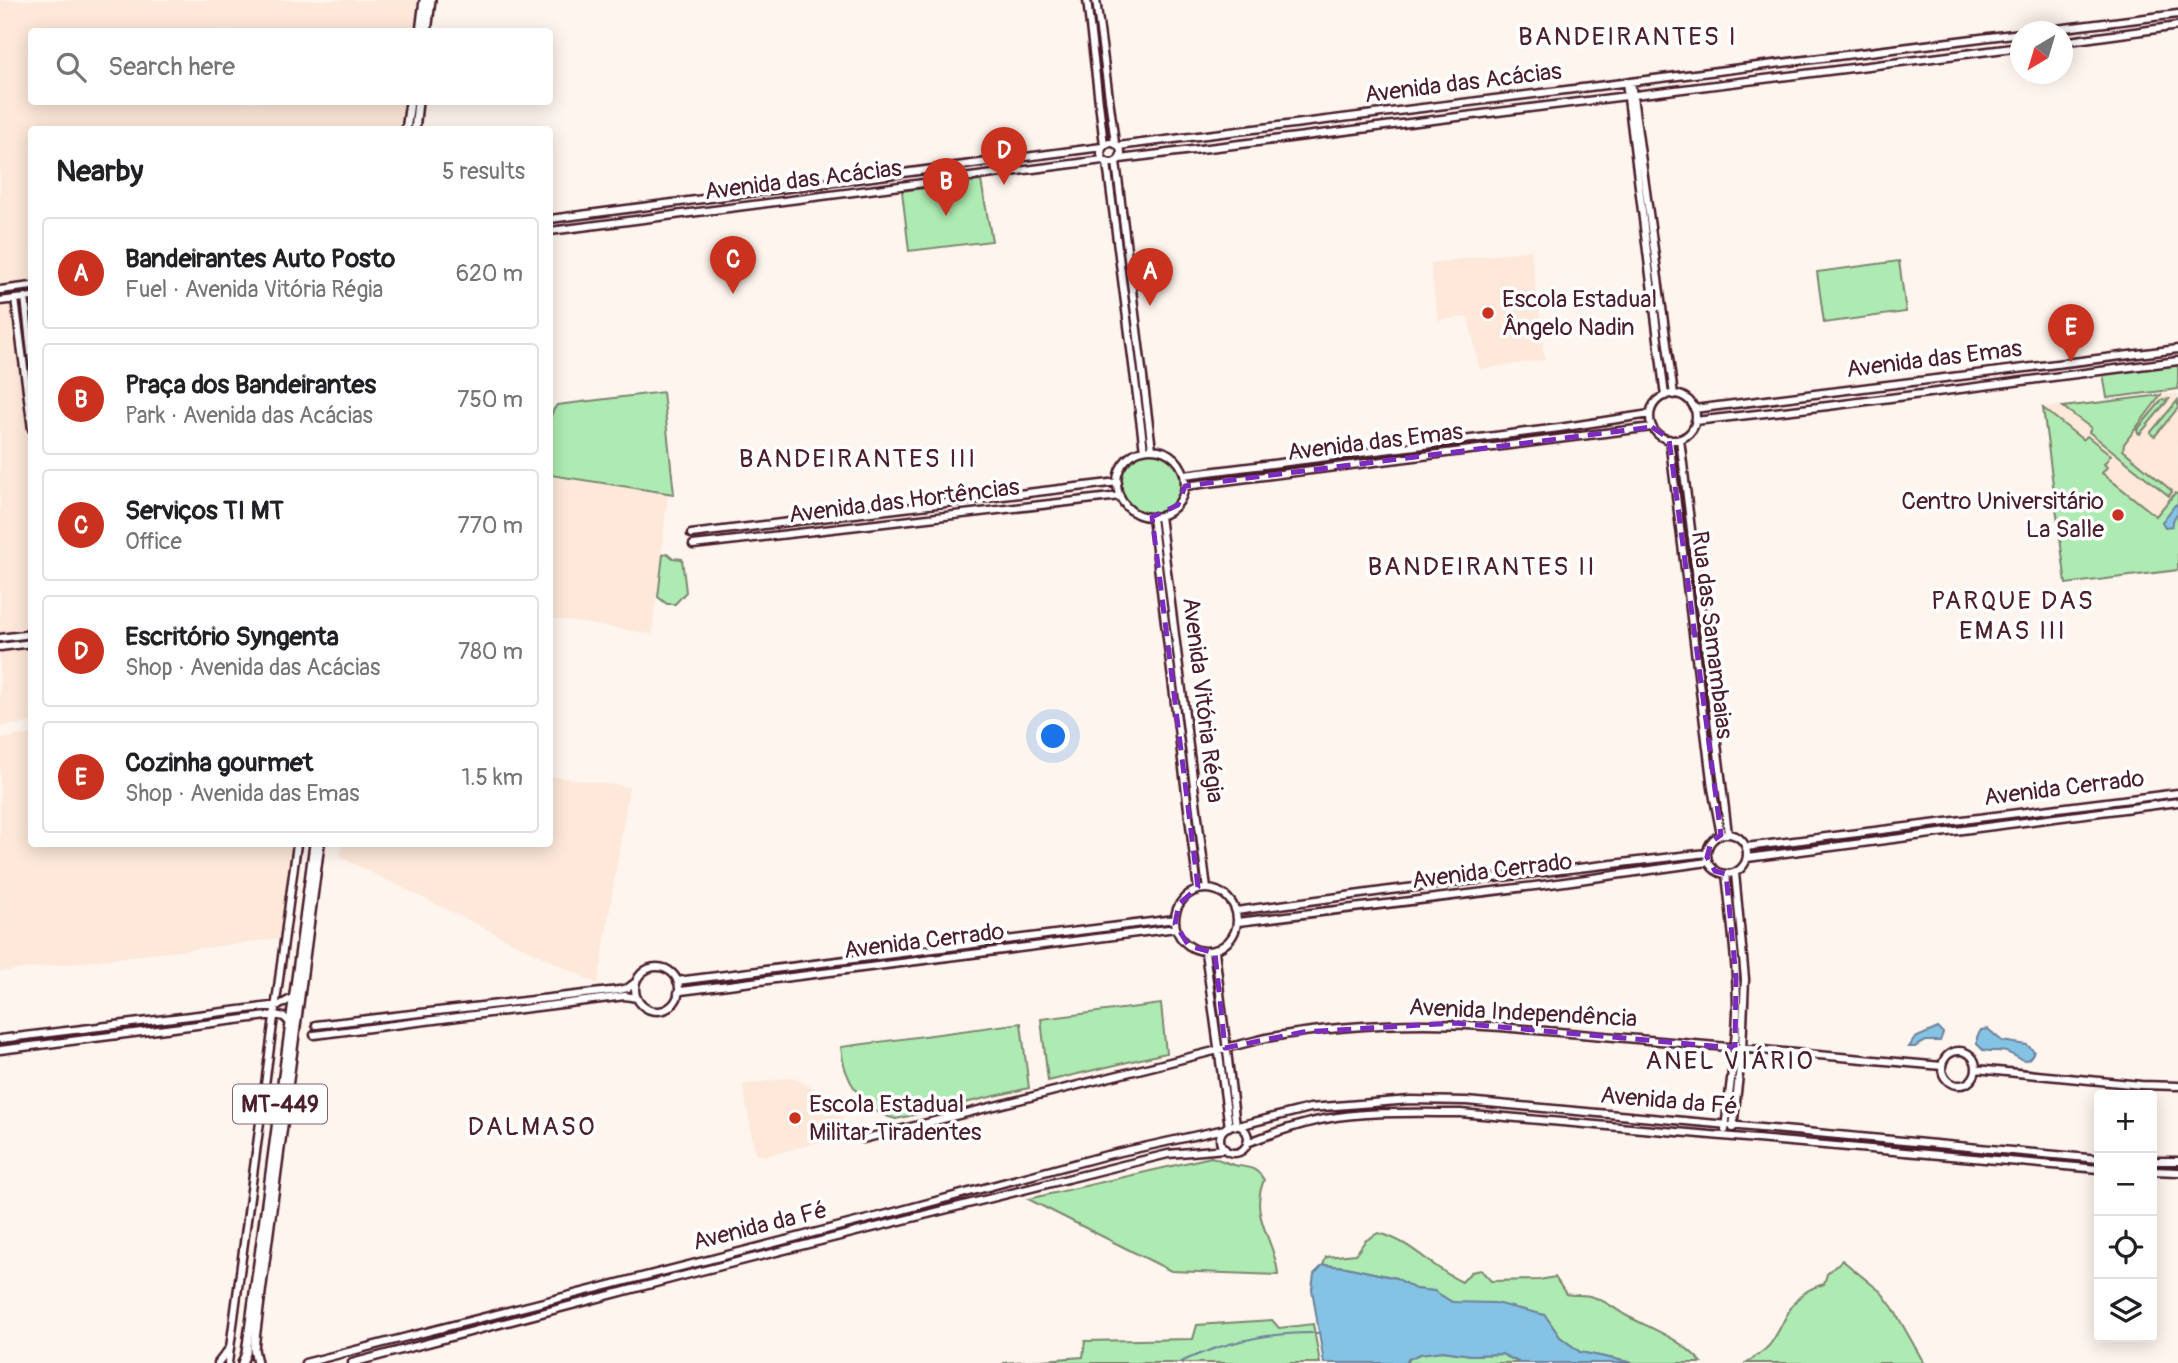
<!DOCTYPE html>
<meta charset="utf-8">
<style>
:root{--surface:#fff;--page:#f2f2f2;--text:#202124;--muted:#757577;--line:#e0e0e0;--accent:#c8321e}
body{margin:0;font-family:Pangolin,sans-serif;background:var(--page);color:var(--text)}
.controls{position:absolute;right:21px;bottom:21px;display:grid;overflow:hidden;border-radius:7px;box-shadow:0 4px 18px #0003}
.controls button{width:63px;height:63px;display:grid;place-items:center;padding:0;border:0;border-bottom:2px solid var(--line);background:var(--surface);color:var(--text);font:35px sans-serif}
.compass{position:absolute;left:2010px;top:21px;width:63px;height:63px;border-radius:50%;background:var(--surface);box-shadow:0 4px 18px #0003;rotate:218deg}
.you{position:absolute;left:1054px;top:737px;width:24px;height:24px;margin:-18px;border:5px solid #fff;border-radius:50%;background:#1a73e8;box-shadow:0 0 0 10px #1a73e833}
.badge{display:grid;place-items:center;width:46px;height:46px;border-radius:50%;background:var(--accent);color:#fff;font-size:23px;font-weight:700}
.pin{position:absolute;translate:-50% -58px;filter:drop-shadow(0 2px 4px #0008)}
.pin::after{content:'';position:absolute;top:37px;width:24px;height:21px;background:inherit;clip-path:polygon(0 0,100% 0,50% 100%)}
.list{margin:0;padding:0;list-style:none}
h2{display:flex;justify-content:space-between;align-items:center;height:91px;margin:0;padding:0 28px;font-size:30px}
h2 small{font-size:23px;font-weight:400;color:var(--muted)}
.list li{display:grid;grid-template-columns:46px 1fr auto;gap:21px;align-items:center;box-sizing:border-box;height:112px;margin:0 14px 14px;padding:0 14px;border:2px solid var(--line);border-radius:7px}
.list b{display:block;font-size:26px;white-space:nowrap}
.list p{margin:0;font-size:23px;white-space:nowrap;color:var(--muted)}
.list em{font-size:23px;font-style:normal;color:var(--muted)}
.icon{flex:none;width:38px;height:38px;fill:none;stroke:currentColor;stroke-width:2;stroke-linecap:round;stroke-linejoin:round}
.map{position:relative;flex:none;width:2178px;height:1363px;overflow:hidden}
.search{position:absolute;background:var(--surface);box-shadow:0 4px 18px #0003;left:28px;top:28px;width:525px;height:77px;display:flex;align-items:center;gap:18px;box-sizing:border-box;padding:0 24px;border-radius:7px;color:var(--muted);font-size:26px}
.panel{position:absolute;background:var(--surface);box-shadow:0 4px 18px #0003;left:28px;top:126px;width:525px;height:721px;border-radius:7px}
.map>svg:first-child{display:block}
.built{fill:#fde8d9}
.green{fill:#adebb2;stroke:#7c856e;stroke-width:2}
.water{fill:#85c3e5;stroke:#6d819b;stroke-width:2}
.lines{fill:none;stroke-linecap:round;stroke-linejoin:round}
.stream{stroke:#6d819b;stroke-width:2}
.secondary-casing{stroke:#4a1f2b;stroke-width:11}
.primary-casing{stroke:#4a1f2b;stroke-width:12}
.secondary{stroke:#fff;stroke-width:6}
.primary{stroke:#fff;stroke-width:7}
.marked{fill:none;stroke:#7b2cbf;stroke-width:5;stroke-dasharray:14 9;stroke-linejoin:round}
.poi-dot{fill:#c8321e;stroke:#fff;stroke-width:2.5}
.labels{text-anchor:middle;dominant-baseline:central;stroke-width:7;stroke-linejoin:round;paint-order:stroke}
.shield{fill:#fff;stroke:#80626b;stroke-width:2}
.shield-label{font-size:23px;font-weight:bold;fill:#4a1f2b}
.street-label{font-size:24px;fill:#4a1f2b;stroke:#fff}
.poi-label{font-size:24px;fill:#4a1f2b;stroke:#fff;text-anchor:start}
.neighbourhood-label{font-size:26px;letter-spacing:2px;fill:#4a1f2b;stroke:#fff}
</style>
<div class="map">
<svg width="2178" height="1363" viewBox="0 0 2178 1363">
<rect width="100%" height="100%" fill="#fef5ee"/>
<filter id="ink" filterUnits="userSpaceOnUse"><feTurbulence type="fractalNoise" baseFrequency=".0143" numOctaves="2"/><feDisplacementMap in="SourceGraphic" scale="14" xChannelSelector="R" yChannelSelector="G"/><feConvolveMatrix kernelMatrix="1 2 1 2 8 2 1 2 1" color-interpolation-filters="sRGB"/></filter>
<g filter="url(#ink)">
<path class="built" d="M0,0H419L414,31L32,32V102H404L400,129L32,130L31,723L0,726Z
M1531,250L1545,360L1480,369L1468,317L1438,320L1430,263Z
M2178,393V570L2066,584L2043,408Z
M550,477L668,494L652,634L550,618Z
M31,734L32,844H297L284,938L0,972V739Z
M550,776L629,787L598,984L340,857L342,844H550Z
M792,1077L837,1101L847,1135L766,1156L755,1154L743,1085Z"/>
<path class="green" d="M981,181L992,241L909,251L902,191Z
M1899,261L1906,312L1824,323L1817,272Z
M2178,363V389L2107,398L2103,373Z
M663,392L674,494L550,475C549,455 543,420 557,405Z
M2161,395L2124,444L2123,450L2172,491L2169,496L2089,432L2091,428L2063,407Z
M2169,399L2140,434L2138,433L2137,430L2162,400Z
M2178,400V408L2155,436L2152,435L2151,432Z
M2043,408L2083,440L2087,436L2111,455L2104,464L2107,467L2102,473L2156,516L2175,493L2178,495V570L2066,584Z
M1120 482a31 31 0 1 1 62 0a31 31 0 1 1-62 0Z
M667,553L673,558L682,559L686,592L675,604H667L658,597L663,554Z
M1161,1004L1166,1053L1048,1081L1041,1019Z
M1021,1023L1029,1088L896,1119C864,1112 843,1079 841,1047Z
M1211,1157C1219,1159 1226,1163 1234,1165C1248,1168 1256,1166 1264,1180C1248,1218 1276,1240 1278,1275L1171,1271L1028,1199Z
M1378,1233C1412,1241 1431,1268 1462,1282L1471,1272L1481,1270L1491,1281L1539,1280L1555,1277L1566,1294C1575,1296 1585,1294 1593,1297C1605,1300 1616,1310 1627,1316C1655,1330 1681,1339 1702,1363H1634L1580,1352L1560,1337L1544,1315L1452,1302L1434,1291L1415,1289L1396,1278L1346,1267L1323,1265L1326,1257L1356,1254L1365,1241Z
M1842,1260L1881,1292L1893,1308L1924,1363H1746C1754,1357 1766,1351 1771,1343C1790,1316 1788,1294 1824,1284L1827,1274Z
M1272,1320L1279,1328L1313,1324L1320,1363H1003L1083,1357L1085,1341L1193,1339L1197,1325Z
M1443,1351L1471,1355L1502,1354L1520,1363H1406C1413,1352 1431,1352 1443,1351Z"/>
<path class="water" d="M2175,505H2178V514L2174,518L2172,526L2165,527L2162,522Z
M1938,1028L1943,1033L1940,1041H1926L1915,1047H1909L1915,1038Z
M1988,1029L2002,1041L2027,1045L2034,1051C2027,1069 2017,1055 2006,1052C1998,1050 1990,1052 1983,1050L1977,1044V1037L1981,1030Z
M1323,1265L1346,1267L1396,1278L1415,1289L1434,1291L1452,1302L1495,1303L1545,1315L1560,1337L1580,1352L1634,1363H1520L1502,1354L1471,1355L1443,1351L1420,1354L1408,1359L1406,1363H1324L1312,1289L1314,1274Z"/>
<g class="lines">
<path class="stream" d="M1179,1363C1223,1342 1271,1332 1319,1333"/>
<g class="secondary-casing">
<path id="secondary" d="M1087,0L1104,145
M1096,0L1115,143
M2032,32L2178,14
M2062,42L2178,26
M1626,82L1665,396
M1631,82L1674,395
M1101 153a10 10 0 1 1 20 0a10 10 0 1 1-20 0Z
M1118,146L2021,33
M1120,159L2021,47
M1116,162L1152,449
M1107,163L1144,450
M550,219L1102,147
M550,231L1103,160
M0,290L32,286
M25,297L32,362
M15,299L32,429
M0,301L32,297
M1650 417a23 23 0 1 1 46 0a23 23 0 1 1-46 0Z
M1694,409L2178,349
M1695,421L1828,406L2178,361
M1669,439L1712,788L1721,835
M1680,439L1728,834
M1117 483a34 34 0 1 1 68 0a34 34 0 1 1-68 0Z
M1184,475L1559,428L1650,414
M1185,486L1652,427
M1160,516L1207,889
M1152,517L1198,890
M691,534L1118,482
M693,545L1120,496
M0,638L32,634
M0,647L32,643
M1707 854a20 20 0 1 1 40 0a20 20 0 1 1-40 0Z
M1746,847L2178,793
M1747,858L2178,802
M1175 920a31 31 0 1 1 62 0a31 31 0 1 1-62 0Z
M1236,911L1390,890L1707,853
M1238,922L1543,885L1708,862
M1215,951L1236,1126
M1205,952L1229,1127
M635 989a22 22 0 1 1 44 0a22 22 0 1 1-44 0Z
M677,981L1175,919
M678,993L681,991L1176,928
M316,1025L619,990L628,988L636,982
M314,1035L625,996L637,998
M0,1039L280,1005L294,997
M0,1050L275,1015L284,1017L290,1023
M1942 1068a17 17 0 1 1 34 0a17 17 0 1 1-34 0Z
M1976,1069L2141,1085L2178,1086
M1220 1139a14 14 0 1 1 28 0a14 14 0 1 1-28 0Z
M1238,1126L1310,1108L1410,1100L1466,1101L2099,1159
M1733,1128L1742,1049L1745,979L1735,873
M1725,1130C1729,1090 1736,1051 1737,1011C1737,965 1731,920 1726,874
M863,1139L1266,1038C1343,1024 1423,1021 1501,1027L1942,1066
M1247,1143C1273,1133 1298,1124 1325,1119C1369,1111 1415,1113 1460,1113L2099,1169
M2152,1161H2178
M2152,1171L2178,1172
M218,1363L228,1350
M228,1363L297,844
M305,1363L880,1216L1107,1155L1225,1129
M352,1363L701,1271L1123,1165L1168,1154L1225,1149"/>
</g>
<g class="primary-casing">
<path id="primary" d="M420,32L424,0
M427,32L431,0
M406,130L410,102
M415,130L418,102
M242,1363L246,1353L314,844
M257,1363L254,1349L256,1331L320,844"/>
</g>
<use href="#secondary" class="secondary"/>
<use href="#primary" class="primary"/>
</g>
</g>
<path class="marked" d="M1652,427L1669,439L1721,835L1711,842L1707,857L1715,871L1726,874L1736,977L1735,1048L1455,1023L1303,1032L1225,1048L1215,953L1189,946L1175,924L1179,904L1198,887L1152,517L1178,505L1185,486Z"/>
<g class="poi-dot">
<circle cx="1488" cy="313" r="7"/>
<circle cx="2118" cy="515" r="7"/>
<circle cx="795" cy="1118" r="7"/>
</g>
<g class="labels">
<rect class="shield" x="233" y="1084.5" width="94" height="39" rx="5"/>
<g class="shield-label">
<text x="280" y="1104">MT-449</text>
</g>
<g class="street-label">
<text transform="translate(1463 83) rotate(-7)">Avenida das Acácias</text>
<text transform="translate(803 180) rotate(-7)">Avenida das Acácias</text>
<text transform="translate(1934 359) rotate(-7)">Avenida das Emas</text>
<text transform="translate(1375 442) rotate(-7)">Avenida das Emas</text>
<text transform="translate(904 501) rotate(-7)">Avenida das Hortências</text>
<text transform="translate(1712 635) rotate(83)">Rua das Samambaias</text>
<text transform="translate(1203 700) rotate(83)">Avenida Vitória Régia</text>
<text transform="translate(2064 788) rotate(-7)">Avenida Cerrado</text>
<text transform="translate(1492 871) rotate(-7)">Avenida Cerrado</text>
<text transform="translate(924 941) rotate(-7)">Avenida Cerrado</text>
<text transform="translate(1523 1013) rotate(3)">Avenida Independência</text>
<text transform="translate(1669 1101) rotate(5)">Avenida da Fé</text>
<text transform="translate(760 1226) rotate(-14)">Avenida da Fé</text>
</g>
<g class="poi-label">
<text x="1502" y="299">Escola Estadual<tspan x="1502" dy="28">Ângelo Nadin</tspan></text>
<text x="2104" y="501" text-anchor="end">Centro Universitário<tspan x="2104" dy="28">La Salle</tspan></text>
<text x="809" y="1104">Escola Estadual<tspan x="809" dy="28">Militar Tiradentes</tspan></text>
</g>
<g class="neighbourhood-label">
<text x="1628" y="37">BANDEIRANTES I</text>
<text x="858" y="459">BANDEIRANTES III</text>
<text x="1482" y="567">BANDEIRANTES II</text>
<text x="2013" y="601">PARQUE DAS<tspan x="2013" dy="30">EMAS III</tspan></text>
<text x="1730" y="1061">ANEL VIÁRIO</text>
<text x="532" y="1127">DALMASO</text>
</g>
</g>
</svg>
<div class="controls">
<button>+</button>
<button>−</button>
<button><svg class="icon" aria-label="locate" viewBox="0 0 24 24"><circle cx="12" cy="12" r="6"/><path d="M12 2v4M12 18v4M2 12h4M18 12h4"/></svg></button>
<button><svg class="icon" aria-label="layers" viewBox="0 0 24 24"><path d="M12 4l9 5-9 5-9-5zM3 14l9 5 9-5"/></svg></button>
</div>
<svg class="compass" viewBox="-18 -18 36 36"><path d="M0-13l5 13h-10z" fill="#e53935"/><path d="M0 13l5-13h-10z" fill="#757577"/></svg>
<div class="you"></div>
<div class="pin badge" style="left:1150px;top:306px">A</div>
<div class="pin badge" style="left:946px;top:216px">B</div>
<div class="pin badge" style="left:733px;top:294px">C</div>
<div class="pin badge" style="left:1004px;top:185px">D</div>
<div class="pin badge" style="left:2071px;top:362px">E</div>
<div class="search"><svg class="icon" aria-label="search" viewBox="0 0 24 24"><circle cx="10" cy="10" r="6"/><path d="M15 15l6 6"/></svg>Search here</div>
<section class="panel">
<h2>Nearby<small>5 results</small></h2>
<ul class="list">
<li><span class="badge">A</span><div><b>Bandeirantes Auto Posto</b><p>Fuel · Avenida Vitória Régia</p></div><em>620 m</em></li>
<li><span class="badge">B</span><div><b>Praça dos Bandeirantes</b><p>Park · Avenida das Acácias</p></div><em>750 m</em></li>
<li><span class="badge">C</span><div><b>Serviços TI MT</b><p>Office</p></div><em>770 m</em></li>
<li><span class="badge">D</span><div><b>Escritório Syngenta</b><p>Shop · Avenida das Acácias</p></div><em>780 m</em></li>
<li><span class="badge">E</span><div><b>Cozinha gourmet</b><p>Shop · Avenida das Emas</p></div><em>1.5 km</em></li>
</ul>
</section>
</div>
